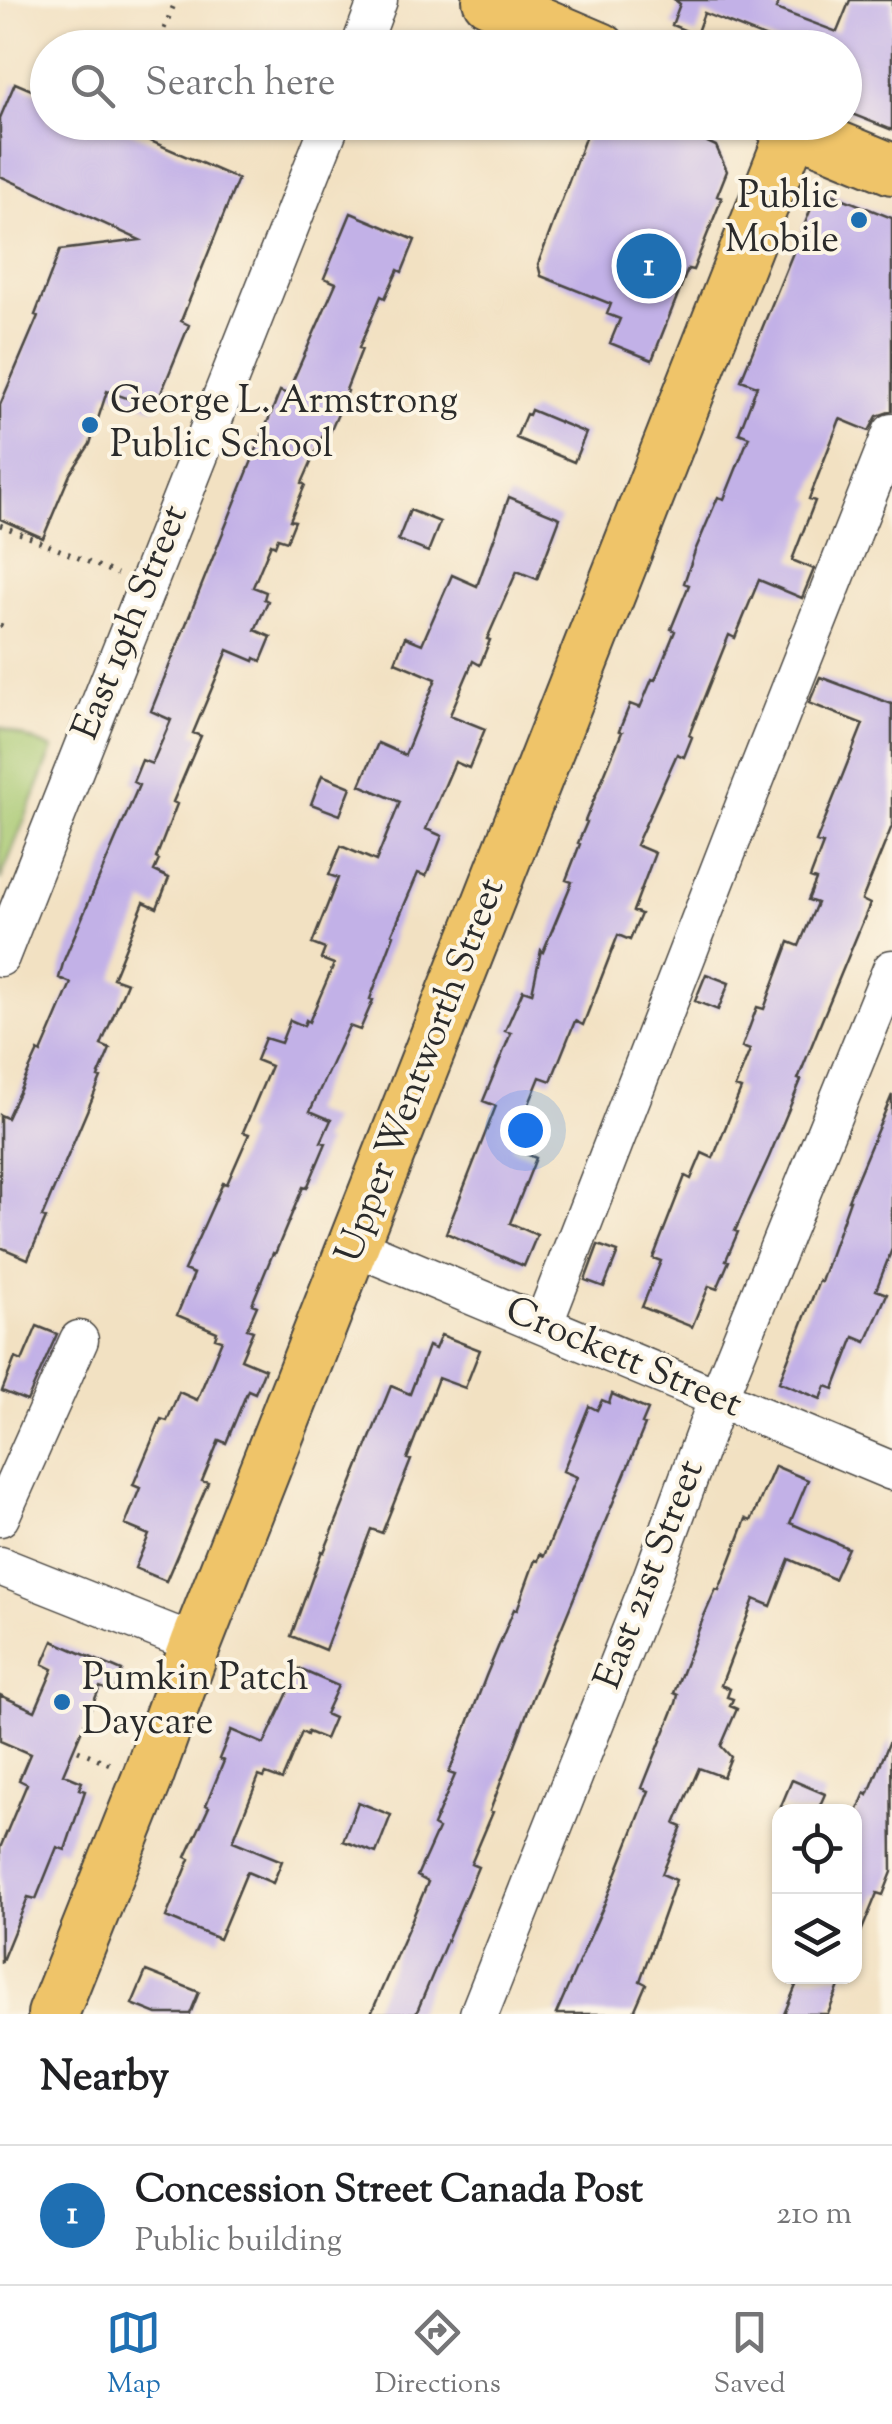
<!DOCTYPE html>
<style>
:root{--surface:#fff;--page:#f2f2f2;--text:#202124;--muted:#757577;--line:#e0e0e0;--accent:#1f6fb2}
body{margin:0;font-family:"Sorts Mill Goudy",serif;background:var(--page);color:var(--text)}
.controls{position:absolute;right:30px;bottom:30px;display:grid;overflow:hidden;border-radius:20px;box-shadow:0 2px 8px #0004}
.controls button{width:90px;height:90px;display:grid;place-items:center;padding:0;border:0;border-bottom:2px solid var(--line);background:var(--surface);color:var(--text);font:50px sans-serif}
.you{position:absolute;left:525px;top:1130px;width:35px;height:35px;margin:-25px;border:8px solid #fff;border-radius:50%;background:#1a73e8;box-shadow:0 0 0 15px #1a73e833}
.badge{display:grid;place-items:center;width:65px;height:65px;border-radius:50%;background:var(--accent);color:#fff;font-size:32px;font-weight:700}
.pin{position:absolute;translate:-50% -50%;border:5px solid #fff;box-shadow:0 2px 10px #0006}
.list{margin:0;padding:0;list-style:none}
h2{display:flex;justify-content:space-between;align-items:center;height:130px;margin:0;padding:0 40px;font-size:42px}
h2 small{font-size:32px;font-weight:400;color:var(--muted)}
.list li{display:grid;grid-template-columns:65px 1fr auto;gap:30px;align-items:center;box-sizing:border-box;height:140px;padding:0 40px;border-top:2px solid var(--line)}
.list b{display:block;font-size:38px;white-space:nowrap}
.list p{margin:0;font-size:32px;white-space:nowrap;color:var(--muted)}
.list em{font-size:32px;font-style:normal;color:var(--muted)}
.icon{flex:none;width:55px;height:55px;fill:none;stroke:currentColor;stroke-width:2;stroke-linecap:round;stroke-linejoin:round}
.map{position:relative;flex:none;width:892px;height:2014px;overflow:hidden}
.search{position:absolute;background:var(--surface);box-shadow:0 2px 8px #0004;left:30px;right:30px;top:30px;height:110px;display:flex;align-items:center;gap:25px;box-sizing:border-box;padding:0 35px;border-radius:55px;color:var(--muted);font-size:38px}
.sheet{height:270px;background:var(--surface)}
nav{display:flex;justify-content:space-around;align-items:center;box-sizing:border-box;height:140px;border-top:2px solid var(--line);background:var(--surface);font-size:28px;color:var(--muted)}
nav a{display:grid;justify-items:center;gap:5px}
nav .on{color:var(--accent)}
.map>svg:first-child{display:block}
.green{fill:#a6c770;stroke:#68794e;stroke-width:2.5}
.building{fill:#c2b1e7}
.lines{fill:none;stroke-linecap:round;stroke-linejoin:round}
.minor-casing{stroke:#494642;stroke-width:41}
.major-casing{stroke:#494642;stroke-width:54}
.path{stroke:#494642;stroke-width:5;stroke-dasharray:2.5 8;stroke-linecap:butt}
.minor{stroke:#fff;stroke-width:38}
.major{stroke:#efc469;stroke-width:50}
.poi-dot{fill:#1f6fb2;stroke:#fcf5e5;stroke-width:4}
.labels{text-anchor:middle;dominant-baseline:central;stroke-width:8;stroke-linejoin:round;paint-order:stroke}
.poi-label{font-size:38px;fill:#2b2b2b;stroke:#fcf5e5;text-anchor:start}
.street-label{font-size:38px;fill:#2b2b2b;stroke:#fcf5e5}
</style>
<div class="map">
<svg width="892" height="2014" viewBox="0 0 892 2014">
<rect width="100%" height="100%" fill="#fcf5e5"/>
<filter id="ink" filterUnits="userSpaceOnUse"><feTurbulence type="fractalNoise" baseFrequency=".01" numOctaves="2"/><feDisplacementMap in="SourceGraphic" scale="20" xChannelSelector="R" yChannelSelector="G"/><feConvolveMatrix kernelMatrix="1 2 1 2 8 2 1 2 1" color-interpolation-filters="sRGB"/></filter>
<filter id="wash" filterUnits="userSpaceOnUse"><feTurbulence type="fractalNoise" baseFrequency=".0048" numOctaves="4" result="noise"/><feDisplacementMap in="SourceGraphic" scale="40" xChannelSelector="R" yChannelSelector="G"/><feGaussianBlur stdDeviation="2.25" result="paint"/><feColorMatrix in="noise" values="0 0 0 0 0 0 0 0 0 0 0 0 0 0 0 0 0 1.4 0 .05"/><feComposite in="paint" operator="in"/></filter>
<g filter="url(#wash)">
<rect width="100%" height="100%" fill="#f2e1c2"/>
<path class="green" d="M0,727L53,749L0,881Z"/>
<g id="blocks">
<path class="building" d="M675,0H780L776,9L837,32L850,0H892V130L844,111V48H792L704,13L696,35L672,25L680,4Z
M15,83L48,97V122H107L238,179L181,321L189,325L155,408L107,391L90,444L70,474L43,538L0,519V405L38,316L35,315L60,250L140,240L0,176V118Z
M591,122H682L706,132L703,140L716,146L727,171L717,196L722,198L693,270L688,269L652,360L610,343L620,319L607,314L611,304L541,276L538,264Z
M819,189L892,218V411L877,416L869,431L840,419L809,499L815,501L792,560L814,569L802,598L759,580L735,638L729,635L689,735L692,737L684,757L677,754L636,845L655,853L633,911L641,914L630,940L618,935L583,1025L575,1021L551,1081L540,1077L511,1148L536,1158L510,1223L537,1235L524,1266L446,1233L496,1106L483,1101L511,1033L505,1031L523,990L532,993L541,950L543,952L572,882L566,880L580,844L578,843L587,822L585,821L622,732L619,731L630,704L640,708L652,679L655,680L675,631L671,629L689,585L684,583L695,551L718,497L724,499L749,437L739,433L757,386L741,380Z
M351,213L415,240L402,272L398,270L385,298L381,296L359,348L362,349L346,390L348,391L328,437L323,435L302,483L305,485L290,520L295,521L287,541L278,538L275,546L271,544L253,587L266,592L264,599L268,601L255,630L271,637L261,661L255,658L254,661L228,650L193,733L201,736L173,802L177,804L156,858L159,860L154,871L169,878L157,908L144,902L113,978L127,983L101,1045L110,1049L98,1077L101,1078L42,1217L46,1218L28,1259L0,1247V1115L7,1118L38,1051L41,1053L71,983L59,978L64,960L139,785L133,782L142,760L152,764L171,720L151,711L280,391L287,394L336,283L324,278Z
M531,410L586,433L574,462L516,438L526,414L529,415Z
M509,497L560,518L537,579L517,571L487,639L490,640L480,665L473,661L450,715L485,729L469,768L455,762L426,829L442,836L426,876L418,873L392,934L394,935L370,999L373,1000L360,1030L349,1026L310,1111L331,1120L321,1142L326,1143L307,1188L303,1187L275,1254L273,1253L252,1304L257,1306L247,1329L253,1331L241,1359L265,1369L255,1393L248,1390L226,1443L219,1440L202,1481L208,1483L166,1581L135,1568L149,1535L125,1525L140,1488L133,1485L161,1419L167,1421L179,1392L197,1400L222,1340L215,1338L217,1332L177,1315L194,1274L184,1270L223,1183L227,1184L249,1134L243,1132L271,1066L256,1060L265,1038L281,1043L290,1020L304,1026L306,1020L309,1022L334,964L321,959L325,949L312,944L338,878L329,875L341,846L376,861L400,802L360,785L378,743L405,755L436,679L395,662L405,637L422,644L452,575L477,586Z
M410,510L440,522L428,552L398,540Z
M820,677L892,704V826L862,900L870,904L822,1020L798,1079L801,1080L769,1157L735,1231L738,1232L726,1260L729,1261L717,1289L709,1286L692,1327L642,1307L661,1261L653,1258L685,1176L691,1179L702,1153L713,1158L741,1089L735,1087L750,1050L742,1047L757,1007L764,1009L789,942L799,946L817,903L808,900L816,880L810,878L823,844L816,842L863,724L809,703Z
M322,775L351,787L340,815L311,804Z
M706,974L729,983L718,1010L695,1001Z
M892,1095V1249L876,1290L887,1294L866,1342L854,1337L834,1389L826,1386L821,1399L779,1382L819,1281L821,1282L850,1200H848Z
M598,1245L618,1252L604,1287L585,1280Z
M37,1326L57,1334L27,1401L2,1391L15,1358L22,1361Z
M441,1335L480,1350L465,1388L438,1378L407,1459L411,1460L382,1533L371,1529L325,1650L291,1636L322,1551L324,1552L391,1386L410,1394L428,1346L435,1349Z
M612,1394L648,1410L642,1424L645,1425L533,1697L490,1811L493,1812L471,1864L478,1867L416,2014H371L428,1882L417,1876L438,1829L433,1826L455,1775L449,1773L486,1676L514,1609L517,1610L535,1560L538,1561L540,1554L544,1556L577,1477L563,1471L589,1406L597,1410L602,1400L609,1403Z
M775,1466L808,1480L790,1523L848,1548L834,1579L789,1559L771,1606L754,1599L721,1685L730,1689L727,1697L733,1699L730,1706L737,1709L721,1746L731,1757L723,1777L699,1768L675,1824L682,1827L662,1874L676,1880L640,1981L646,1984L633,2014H556L604,1905L649,1791L642,1788L676,1703L678,1695L674,1693L704,1616L716,1589L719,1590L746,1519L751,1521Z
M53,1641L122,1671L113,1692L100,1687L63,1774L82,1782L79,1789L85,1791L65,1850L57,1847L36,1899L28,1897L1,1963L0,1848L27,1784L19,1780L30,1754L0,1741V1695L35,1711L53,1669L43,1664Z
M299,1669L338,1686L325,1714L334,1718L325,1739L308,1732L307,1735L302,1732L282,1780L266,1774L264,1778L259,1776L233,1841L282,1861L273,1883L247,1872L219,1939L166,1917L190,1859L186,1857L209,1807L206,1805L224,1761L219,1759L231,1730L264,1744Z
M891,1738L892,1872L883,1895L877,1893L855,1947L854,1819L865,1793L868,1795Z
M792,1780L825,1794L817,1812H794L781,1806Z
M358,1802L391,1815L376,1853L343,1841Z
M146,1971L199,1992L190,2014H157L132,2004Z
M800,1976H843L828,2014H784Z"/>
</g>
</g>
<g filter="url(#ink)">
<use href="#blocks" fill-opacity="0" stroke="#494642" stroke-width="2.5"/>
<g class="lines">
<g class="minor-casing">
<path id="minor" d="M360,48L378,0
M0,957L331,122
M354,1246L892,1471
M543,1325L755,779L892,433
M0,1517L79,1340
M0,1566L196,1644
M479,2014L652,1578L718,1398L892,969"/>
</g>
<g class="major-casing">
<path id="major" d="M488,0L601,48
M778,122L892,169
M53,2014L147,1779L196,1644L793,129"/>
</g>
<path class="path" d="M156,48L176,0
M123,129L126,122
M0,525L117,574
M0,625L7,628
M78,1750L112,1765"/>
<use href="#minor" class="minor"/>
<use href="#major" class="major"/>
</g>
</g>
<g class="poi-dot">
<circle cx="859" cy="220" r="10"/>
<circle cx="90" cy="425" r="10"/>
<circle cx="62" cy="1702" r="10"/>
</g>
<g class="labels">
<g class="poi-label">
<text x="839" y="198" text-anchor="end">Public<tspan x="839" dy="44">Mobile</tspan></text>
<text x="110" y="403">George L. Armstrong<tspan x="110" dy="44">Public School</tspan></text>
<text x="82" y="1680">Pumkin Patch<tspan x="82" dy="44">Daycare</tspan></text>
</g>
<g class="street-label">
<text transform="translate(132 623) rotate(-68)">East 19th Street</text>
<text transform="translate(422 1071) rotate(-69)">Upper Wentworth Street</text>
<text transform="translate(623 1359) rotate(23)">Crockett Street</text>
<text transform="translate(651 1575) rotate(-69)">East 21st Street</text>
</g>
</g>
</svg>
<div class="controls">
<button><svg class="icon" aria-label="locate" viewBox="0 0 24 24"><circle cx="12" cy="12" r="6"/><path d="M12 2v4M12 18v4M2 12h4M18 12h4"/></svg></button>
<button><svg class="icon" aria-label="layers" viewBox="0 0 24 24"><path d="M12 4l9 5-9 5-9-5zM3 14l9 5 9-5"/></svg></button>
</div>
<div class="you"></div>
<div class="pin badge" style="left:649px;top:266px">1</div>
<div class="search"><svg class="icon" aria-label="search" viewBox="0 0 24 24"><circle cx="10" cy="10" r="6"/><path d="M15 15l6 6"/></svg>Search here</div>
</div>
<section class="sheet">
<h2>Nearby<small></small></h2>
<ul class="list">
<li><span class="badge">1</span><div><b>Concession Street Canada Post</b><p>Public building</p></div><em>210 m</em></li>
</ul>
</section>
<nav>
<a class="on"><svg class="icon" aria-label="map" viewBox="0 0 24 24"><path d="M3 6l6-2 6 2 6-2v14l-6 2-6-2-6 2zM9 4v14M15 6v14"/></svg>Map</a>
<a><svg class="icon" aria-label="directions" viewBox="0 0 24 24"><path d="M12 3l9 9-9 9-9-9zM9 14v-3h6M13 9l2 2-2 2"/></svg>Directions</a>
<a><svg class="icon" aria-label="saved" viewBox="0 0 24 24"><path d="M7 4h10v16l-5-4-5 4z"/></svg>Saved</a>
</nav>
